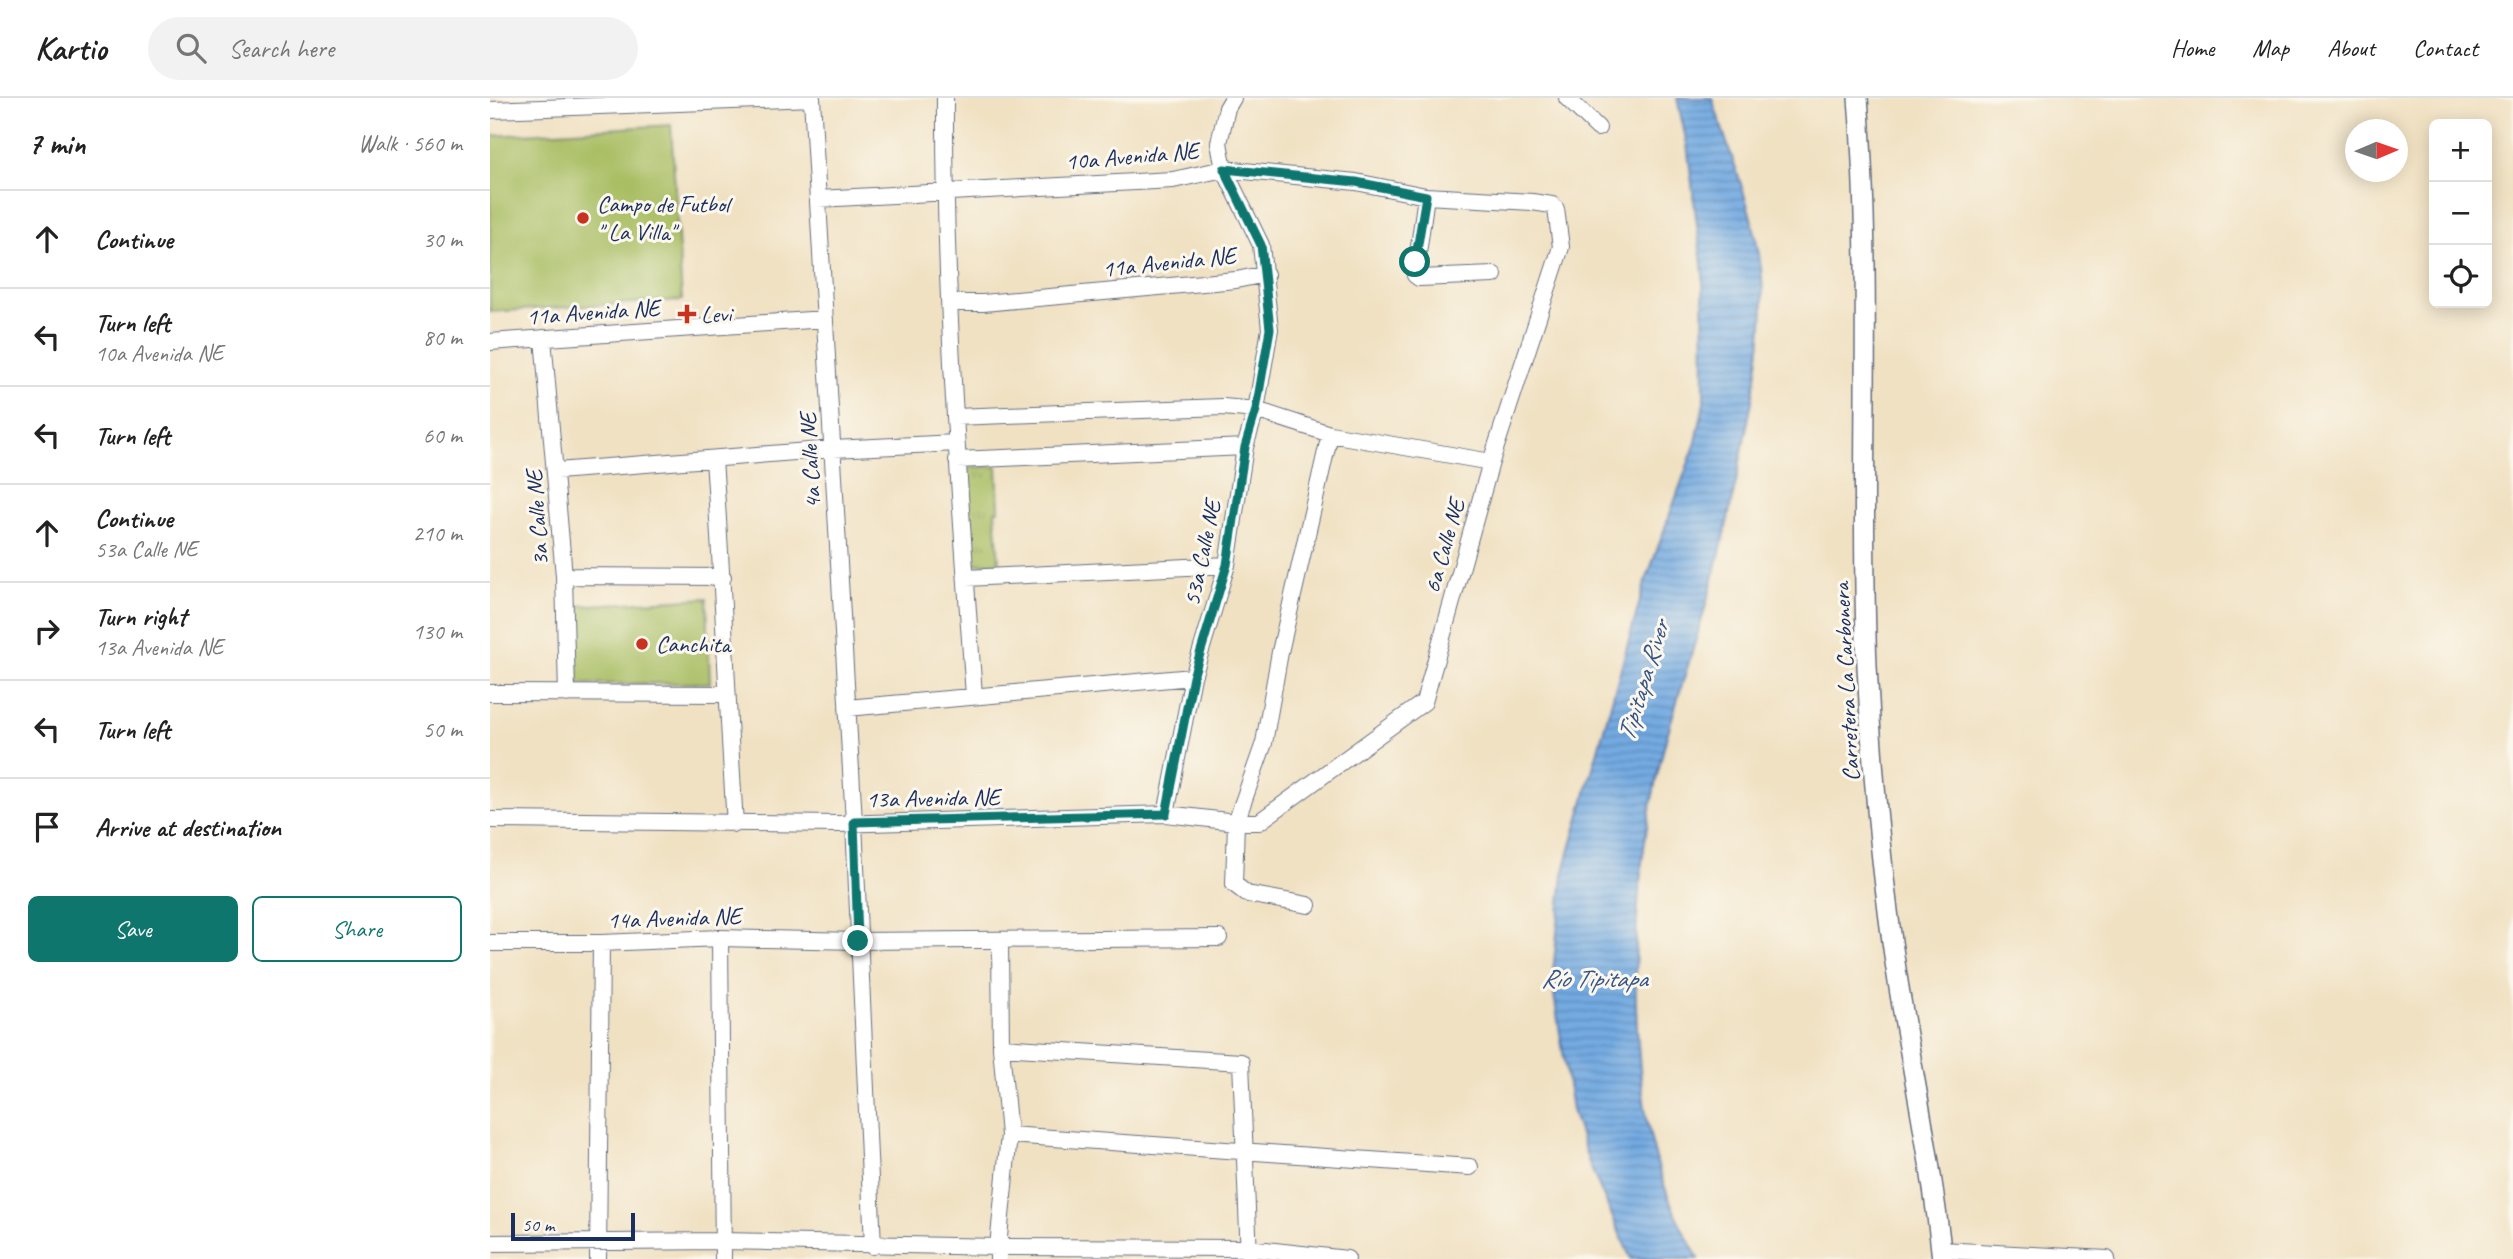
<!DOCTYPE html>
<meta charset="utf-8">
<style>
:root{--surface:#fff;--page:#f2f2f2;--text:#222;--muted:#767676;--line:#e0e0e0;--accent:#0f766e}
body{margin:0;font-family:Caveat,sans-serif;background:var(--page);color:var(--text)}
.controls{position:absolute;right:21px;top:21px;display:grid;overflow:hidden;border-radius:10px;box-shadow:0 4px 18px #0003}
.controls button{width:63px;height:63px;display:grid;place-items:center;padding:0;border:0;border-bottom:2px solid var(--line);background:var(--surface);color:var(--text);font:35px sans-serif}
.compass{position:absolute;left:1855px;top:21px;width:63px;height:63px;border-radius:50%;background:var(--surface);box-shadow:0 4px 18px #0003;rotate:88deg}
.scale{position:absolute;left:21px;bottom:18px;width:124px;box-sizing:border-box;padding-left:7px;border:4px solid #1b2f5e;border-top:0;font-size:19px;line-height:24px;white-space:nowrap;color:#1b2f5e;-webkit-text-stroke:5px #fbf7ec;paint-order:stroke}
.stop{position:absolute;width:21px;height:21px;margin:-16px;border:5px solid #0f766e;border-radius:50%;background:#fff}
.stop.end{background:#0f766e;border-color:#fff;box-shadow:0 2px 7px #0008}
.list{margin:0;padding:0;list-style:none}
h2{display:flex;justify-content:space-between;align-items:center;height:91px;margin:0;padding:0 28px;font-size:30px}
h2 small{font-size:23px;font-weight:400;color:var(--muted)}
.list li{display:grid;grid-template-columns:46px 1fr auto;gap:21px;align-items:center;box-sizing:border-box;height:98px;padding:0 28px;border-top:2px solid var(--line)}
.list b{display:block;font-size:26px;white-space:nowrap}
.list p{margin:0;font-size:23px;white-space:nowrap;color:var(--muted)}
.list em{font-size:23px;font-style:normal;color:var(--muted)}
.actions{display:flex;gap:14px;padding:21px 28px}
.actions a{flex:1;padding:16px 0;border:2px solid var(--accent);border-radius:10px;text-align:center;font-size:24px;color:var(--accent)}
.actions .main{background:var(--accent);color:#fff}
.icon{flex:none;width:38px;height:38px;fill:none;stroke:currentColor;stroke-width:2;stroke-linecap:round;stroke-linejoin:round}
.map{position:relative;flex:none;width:2023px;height:1161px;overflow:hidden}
header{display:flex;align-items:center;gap:42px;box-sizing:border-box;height:98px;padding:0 35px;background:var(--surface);border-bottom:2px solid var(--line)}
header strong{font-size:33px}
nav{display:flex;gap:38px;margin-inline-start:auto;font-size:24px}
.search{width:490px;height:63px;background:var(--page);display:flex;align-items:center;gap:18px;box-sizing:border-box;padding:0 24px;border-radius:38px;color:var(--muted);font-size:26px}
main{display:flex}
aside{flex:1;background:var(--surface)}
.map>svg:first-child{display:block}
.grass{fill:url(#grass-tufts);stroke:#627660;stroke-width:2}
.pitch{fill:#a9be63;stroke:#627660;stroke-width:2}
.water{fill:url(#water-rules);stroke:#476ca0;stroke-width:2}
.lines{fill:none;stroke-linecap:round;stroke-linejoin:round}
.minor-casing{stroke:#666d81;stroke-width:18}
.tertiary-casing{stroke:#666d81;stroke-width:22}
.minor{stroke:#fff;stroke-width:16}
.tertiary{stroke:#fff;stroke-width:19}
.route{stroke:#0f766e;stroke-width:9}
.poi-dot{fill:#c8321e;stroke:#fbf7ec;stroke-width:2.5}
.labels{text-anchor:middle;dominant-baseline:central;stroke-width:6;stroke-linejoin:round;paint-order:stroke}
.street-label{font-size:24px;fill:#1b2f5e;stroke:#fbf7ec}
.poi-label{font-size:24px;fill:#1b2f5e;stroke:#fbf7ec;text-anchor:start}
.water-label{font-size:26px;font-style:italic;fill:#355485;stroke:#fbf7ec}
</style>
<header>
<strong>Kartio</strong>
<div class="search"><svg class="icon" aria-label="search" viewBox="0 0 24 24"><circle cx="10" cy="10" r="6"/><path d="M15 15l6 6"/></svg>Search here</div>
<nav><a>Home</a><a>Map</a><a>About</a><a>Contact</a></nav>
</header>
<main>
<aside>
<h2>7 min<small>Walk · 560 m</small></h2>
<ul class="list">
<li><svg class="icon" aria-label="ahead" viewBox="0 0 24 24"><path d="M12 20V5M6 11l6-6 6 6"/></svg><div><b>Continue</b></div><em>30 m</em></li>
<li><svg class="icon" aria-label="left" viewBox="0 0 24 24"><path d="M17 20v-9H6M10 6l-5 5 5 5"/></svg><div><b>Turn left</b><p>10a Avenida NE</p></div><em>80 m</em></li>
<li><svg class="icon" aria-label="left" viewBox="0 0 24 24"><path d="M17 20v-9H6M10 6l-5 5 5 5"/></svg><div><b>Turn left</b></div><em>60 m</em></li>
<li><svg class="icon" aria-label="ahead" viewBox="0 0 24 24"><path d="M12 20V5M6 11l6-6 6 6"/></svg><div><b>Continue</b><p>53a Calle NE</p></div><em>210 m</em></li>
<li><svg class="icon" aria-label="right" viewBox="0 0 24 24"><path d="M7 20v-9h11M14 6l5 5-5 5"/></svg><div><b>Turn right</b><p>13a Avenida NE</p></div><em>130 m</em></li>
<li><svg class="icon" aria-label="left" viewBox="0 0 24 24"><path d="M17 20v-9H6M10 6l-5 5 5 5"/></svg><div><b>Turn left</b></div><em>50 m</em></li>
<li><svg class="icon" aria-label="arrive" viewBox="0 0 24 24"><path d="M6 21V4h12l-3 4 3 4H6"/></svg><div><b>Arrive at destination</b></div></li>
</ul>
<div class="actions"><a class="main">Save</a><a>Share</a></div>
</aside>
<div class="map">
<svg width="2023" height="1161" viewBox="0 0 2023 1161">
<defs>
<pattern id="grass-tufts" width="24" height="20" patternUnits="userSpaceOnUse" patternTransform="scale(1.75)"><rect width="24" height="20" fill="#a9be63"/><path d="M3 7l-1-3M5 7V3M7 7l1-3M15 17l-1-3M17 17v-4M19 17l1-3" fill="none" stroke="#899b55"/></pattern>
<pattern id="water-rules" width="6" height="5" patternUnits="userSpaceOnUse" patternTransform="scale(1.75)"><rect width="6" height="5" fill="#73aae1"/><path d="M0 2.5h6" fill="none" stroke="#5e8bba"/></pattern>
</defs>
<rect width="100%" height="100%" fill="#fbf7ec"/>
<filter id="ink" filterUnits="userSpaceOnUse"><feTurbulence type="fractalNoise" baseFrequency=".0143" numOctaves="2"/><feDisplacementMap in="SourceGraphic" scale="14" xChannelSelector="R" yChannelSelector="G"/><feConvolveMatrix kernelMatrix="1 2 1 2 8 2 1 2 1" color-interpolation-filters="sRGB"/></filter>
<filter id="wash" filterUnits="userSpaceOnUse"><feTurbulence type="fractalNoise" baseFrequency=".00686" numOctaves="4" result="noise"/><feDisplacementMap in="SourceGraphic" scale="28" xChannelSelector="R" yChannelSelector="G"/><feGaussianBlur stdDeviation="1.57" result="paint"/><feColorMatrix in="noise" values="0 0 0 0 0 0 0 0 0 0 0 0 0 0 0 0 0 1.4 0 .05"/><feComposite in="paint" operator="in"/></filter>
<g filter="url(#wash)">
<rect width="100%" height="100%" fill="#f0e1c2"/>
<path class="grass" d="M474,369H507L509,412L505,413L509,465L480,466Z"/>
<path class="pitch" d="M181,27L192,202L0,214V38Z
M217,500L220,585L88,586L84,508Z"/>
<path class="water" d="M1187,0H1222C1243,67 1273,132 1273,202C1273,246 1265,291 1256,333C1245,394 1231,455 1214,514C1201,560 1185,606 1173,653C1149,747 1141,848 1148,945C1153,1023 1168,1094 1209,1161H1141L1100,1068L1082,1012L1062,884L1073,776L1155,485L1206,344L1214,305L1213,175L1197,46Z"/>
</g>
<g filter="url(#ink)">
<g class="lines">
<g class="minor-casing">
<path id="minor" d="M322,0L364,724L383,1148
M455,0C454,200 470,399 484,598
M1077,0L1108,30
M0,12L322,0
M936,98L925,177L929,180L1004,177
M328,101L683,82L734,71L866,84L936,98L1042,104L1062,107L1066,111L1071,149L1001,364L934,604L769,724H746L774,645L790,554L840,336
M461,205H493L746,182L776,176
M53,240L74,478L77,596
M0,244L335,221
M465,319L733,309L766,312L840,336L1001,364
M224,362C233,483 237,605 245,726
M467,362L755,349
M67,373L343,351L466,345
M74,478L233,479
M476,480L737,467
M0,595L236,596
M357,610L703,579
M676,716L703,579L737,467L755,349L766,312L780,231L771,147L734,71L729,45L737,10L743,0
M0,722L347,726L676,716L746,724L744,786L757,796L818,807
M230,840L233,1161
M510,842L511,949L519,1037L508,1149L757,1150L857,1161
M0,845H111L230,840L368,843L729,840
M511,949L751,964L759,1159
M519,1037L980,1069
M0,1145L233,1143L508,1149V1161
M1451,1152L1617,1161
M108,1161L111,845"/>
</g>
<g class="tertiary-casing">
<path id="tertiary" d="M1368,0C1383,188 1369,379 1377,568C1382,669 1391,771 1406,871C1421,968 1442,1064 1452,1161"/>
</g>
<use href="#minor" class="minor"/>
<use href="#tertiary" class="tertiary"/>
</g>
</g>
<g class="lines" filter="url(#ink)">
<path class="route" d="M368,843L364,724L676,716L703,579L737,467L755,349L766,312L780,231L771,147L734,71L866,84L936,98L925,164"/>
</g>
<g class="poi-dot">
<circle cx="93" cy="120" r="7"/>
<path d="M193.5 205.5h7v7h7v7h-7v7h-7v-7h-7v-7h7z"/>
<circle cx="152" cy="546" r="7"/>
</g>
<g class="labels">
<g class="street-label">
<text transform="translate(642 58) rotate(-5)">10a Avenida NE</text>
<text transform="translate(679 164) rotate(-6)">11a Avenida NE</text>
<text transform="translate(103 214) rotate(-4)">11a Avenida NE</text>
<text transform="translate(320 363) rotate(-93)">4a Calle NE</text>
<text transform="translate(47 420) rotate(-94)">3a Calle NE</text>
<text transform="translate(954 448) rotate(-74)">6a Calle NE</text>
<text transform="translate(712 455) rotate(-78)">53a Calle NE</text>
<text transform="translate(1356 584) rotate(-93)">Carretera La Carbonera</text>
<text transform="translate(443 700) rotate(-1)">13a Avenida NE</text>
<text transform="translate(184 820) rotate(-2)">14a Avenida NE</text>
</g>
<g class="poi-label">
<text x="107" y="106">Campo de Futbol<tspan x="107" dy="28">" La Villa"</tspan></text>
<text x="211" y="216">Levi</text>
<text x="166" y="546">Canchita</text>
</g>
<g class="water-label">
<text transform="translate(1153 583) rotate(-73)">Tipitapa River</text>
<text x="1104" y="880">Río Tipitapa</text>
</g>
</g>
</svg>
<div class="controls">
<button>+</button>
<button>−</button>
<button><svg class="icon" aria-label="locate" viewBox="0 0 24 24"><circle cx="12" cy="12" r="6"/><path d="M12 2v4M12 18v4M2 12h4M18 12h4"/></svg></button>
</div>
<svg class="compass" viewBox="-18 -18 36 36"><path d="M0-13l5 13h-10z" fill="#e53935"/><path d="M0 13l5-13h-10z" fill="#767676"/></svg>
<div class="scale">50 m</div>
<div class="stop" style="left:925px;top:164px"></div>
<div class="stop end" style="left:368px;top:843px"></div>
</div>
</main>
